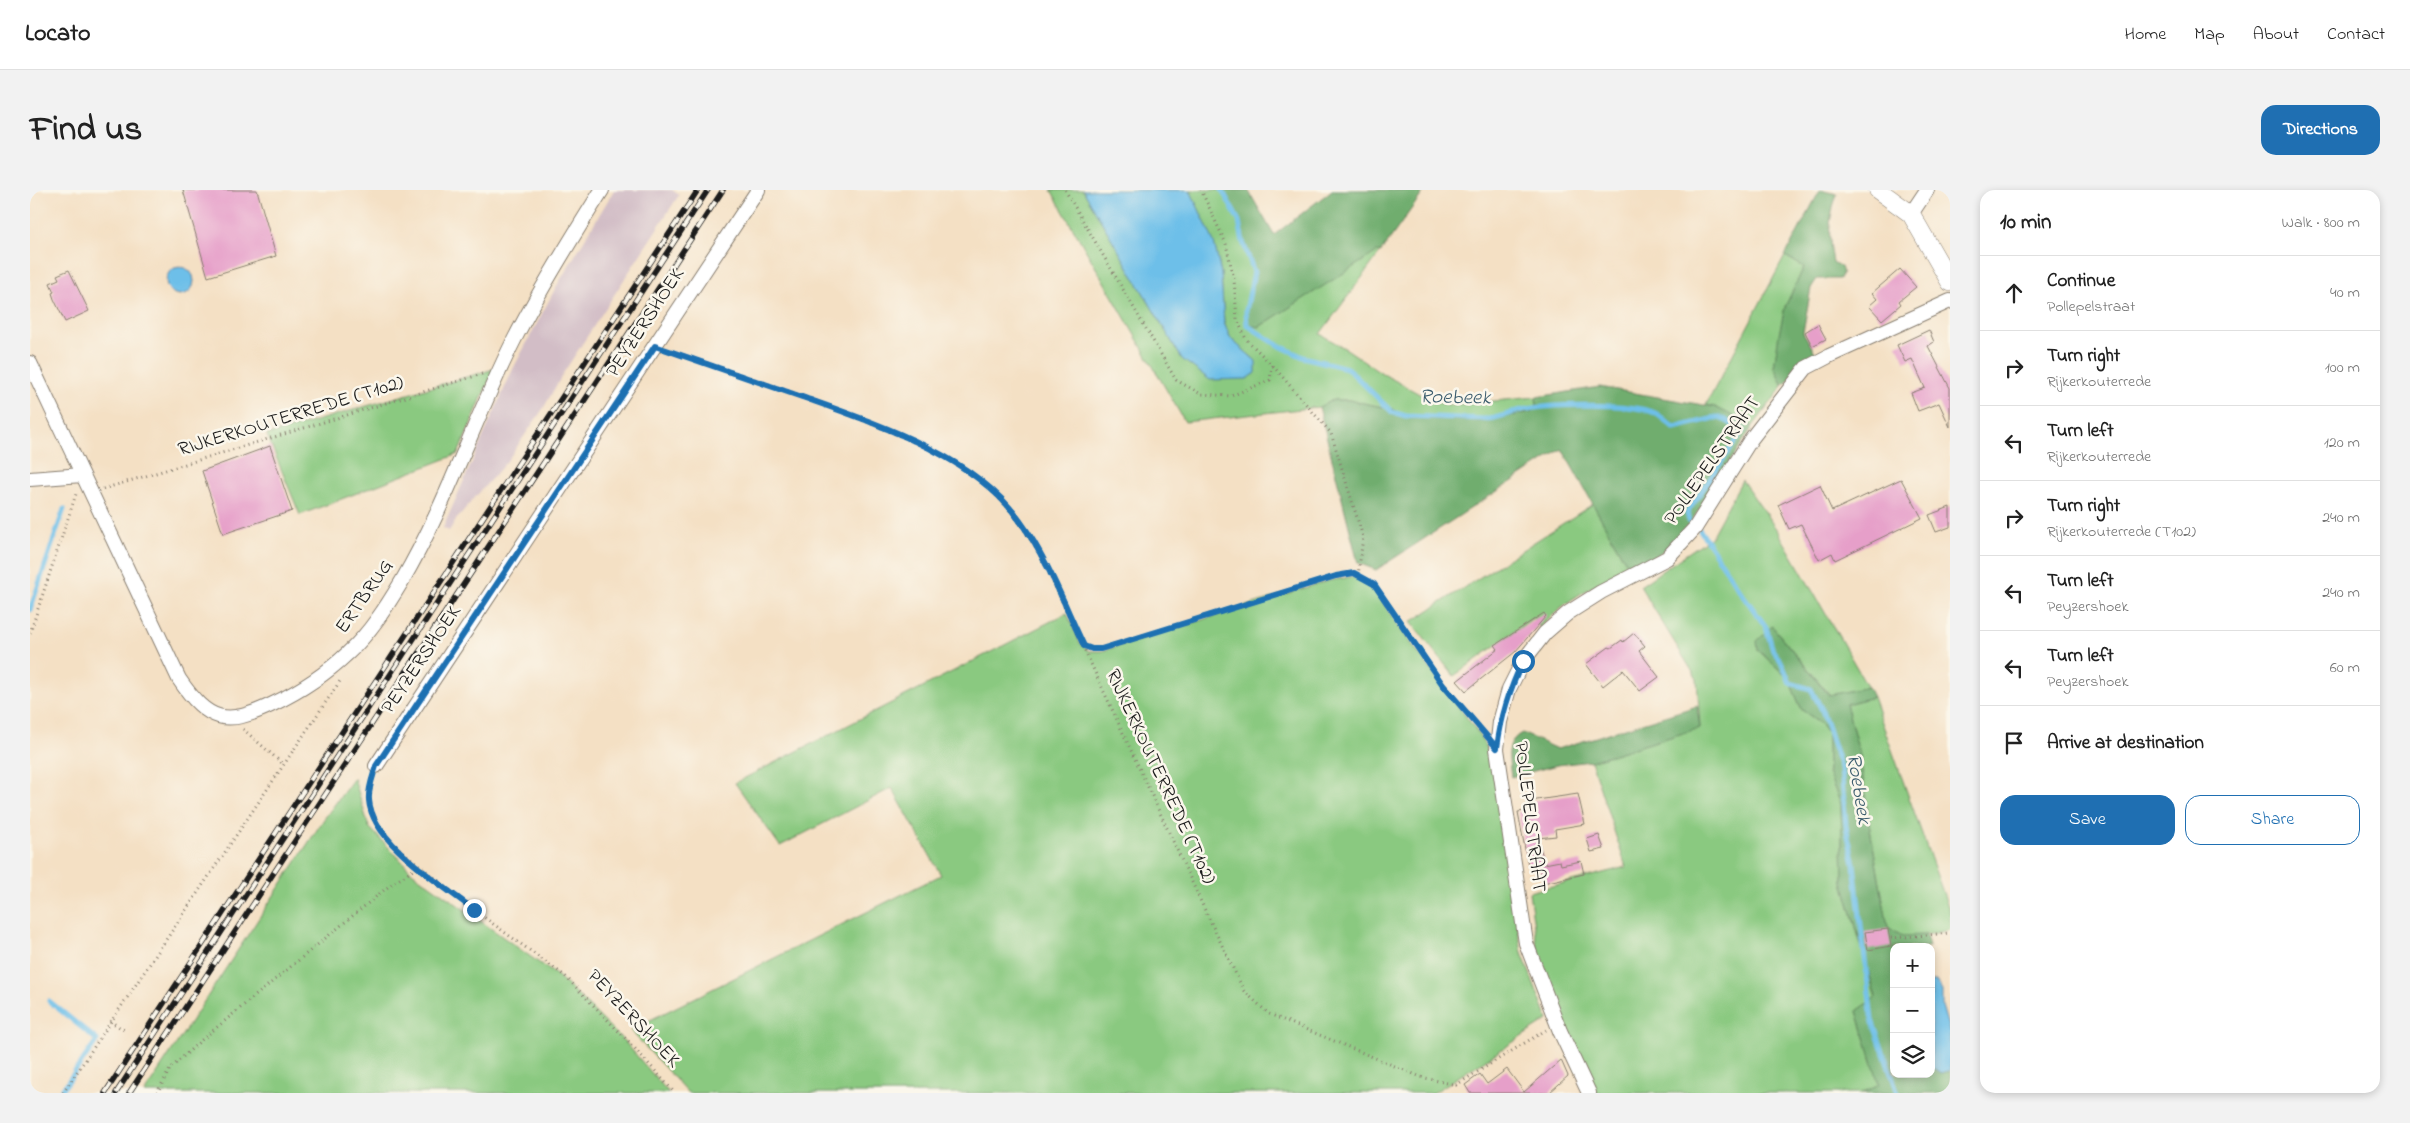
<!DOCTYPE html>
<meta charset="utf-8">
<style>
:root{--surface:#fff;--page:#f2f2f2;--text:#222;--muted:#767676;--line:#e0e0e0;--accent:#1f6fb2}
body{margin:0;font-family:"Indie Flower",sans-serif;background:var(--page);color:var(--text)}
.controls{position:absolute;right:15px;bottom:15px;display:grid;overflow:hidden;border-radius:10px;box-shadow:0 2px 8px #0003}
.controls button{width:45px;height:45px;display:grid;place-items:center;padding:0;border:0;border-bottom:1px solid var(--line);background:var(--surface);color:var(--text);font:25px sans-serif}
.stop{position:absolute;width:15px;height:15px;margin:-11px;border:4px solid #1f6fb2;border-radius:50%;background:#fff}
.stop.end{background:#1f6fb2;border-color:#fff;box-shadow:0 1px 5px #0008}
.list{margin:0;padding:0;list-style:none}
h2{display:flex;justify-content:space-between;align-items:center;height:65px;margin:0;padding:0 20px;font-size:21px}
h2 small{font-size:16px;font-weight:400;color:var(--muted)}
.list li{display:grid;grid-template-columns:32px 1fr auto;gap:15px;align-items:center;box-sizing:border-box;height:75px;padding:0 20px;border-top:1px solid var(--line)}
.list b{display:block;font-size:19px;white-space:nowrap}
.list p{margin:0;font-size:16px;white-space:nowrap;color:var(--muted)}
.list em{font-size:16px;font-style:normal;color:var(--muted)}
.actions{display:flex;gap:10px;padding:15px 20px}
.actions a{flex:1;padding:11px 0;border:1px solid var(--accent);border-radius:15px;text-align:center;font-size:18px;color:var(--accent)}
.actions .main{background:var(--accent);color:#fff}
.icon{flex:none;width:28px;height:28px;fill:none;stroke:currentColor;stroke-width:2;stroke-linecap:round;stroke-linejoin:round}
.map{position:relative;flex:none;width:1920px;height:903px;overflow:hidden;border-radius:15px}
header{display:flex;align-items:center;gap:30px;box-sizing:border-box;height:70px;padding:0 25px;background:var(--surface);border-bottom:1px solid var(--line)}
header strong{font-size:24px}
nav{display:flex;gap:28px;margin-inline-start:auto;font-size:18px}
.intro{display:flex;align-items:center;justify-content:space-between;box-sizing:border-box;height:120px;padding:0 30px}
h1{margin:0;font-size:35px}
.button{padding:12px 22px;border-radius:15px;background:var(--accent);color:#fff;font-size:18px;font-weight:700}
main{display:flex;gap:30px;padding:0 30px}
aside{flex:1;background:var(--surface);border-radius:15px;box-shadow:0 2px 8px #0003}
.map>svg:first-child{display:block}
.industrial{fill:#d2bdc6}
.green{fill:#8ac980;stroke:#53724e}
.forest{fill:#6fad6e;stroke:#466445}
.water{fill:#6dbfe9;stroke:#446e82}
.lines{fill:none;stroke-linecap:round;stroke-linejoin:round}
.stream{stroke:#6dbfe9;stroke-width:5}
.building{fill:#e69fc9}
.minor-casing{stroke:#887e70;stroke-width:16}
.tertiary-casing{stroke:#887e70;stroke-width:19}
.path{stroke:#887e70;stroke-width:3;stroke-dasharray:1 4;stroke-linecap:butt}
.minor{stroke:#fff;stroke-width:14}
.tertiary{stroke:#fff;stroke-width:18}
.rail-casing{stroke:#1c1c1c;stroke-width:5.5}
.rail{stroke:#fbf7ec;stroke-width:4;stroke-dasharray:11;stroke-linecap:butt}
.route{stroke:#1f6fb2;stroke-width:6}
.labels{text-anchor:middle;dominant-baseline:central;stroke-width:5;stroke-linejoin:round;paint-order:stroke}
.street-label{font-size:20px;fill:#1c1c1c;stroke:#fbf7ec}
.water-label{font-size:21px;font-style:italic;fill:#3c5d6e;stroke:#fbf7ec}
</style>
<header>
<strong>Locato</strong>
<nav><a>Home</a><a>Map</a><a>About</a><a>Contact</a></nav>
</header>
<div class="intro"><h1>Find us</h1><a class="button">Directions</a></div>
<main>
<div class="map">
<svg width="1920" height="903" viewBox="0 0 1920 903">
<rect width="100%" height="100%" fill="#fbf7ec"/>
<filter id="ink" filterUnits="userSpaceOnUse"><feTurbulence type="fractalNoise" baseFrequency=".02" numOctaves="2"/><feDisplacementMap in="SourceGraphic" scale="10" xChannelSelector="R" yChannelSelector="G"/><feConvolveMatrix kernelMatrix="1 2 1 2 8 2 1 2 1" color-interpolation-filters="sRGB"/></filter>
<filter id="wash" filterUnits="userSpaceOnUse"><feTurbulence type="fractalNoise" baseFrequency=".0096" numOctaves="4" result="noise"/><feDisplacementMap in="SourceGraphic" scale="20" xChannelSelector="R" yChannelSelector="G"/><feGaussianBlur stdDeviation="1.12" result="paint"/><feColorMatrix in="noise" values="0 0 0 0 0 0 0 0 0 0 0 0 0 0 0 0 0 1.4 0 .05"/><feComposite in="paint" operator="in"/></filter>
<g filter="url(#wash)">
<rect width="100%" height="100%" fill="#f4e0c4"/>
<path class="industrial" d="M584,0H642L649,5L534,182L513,219L477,271L427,328L419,341L413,338L483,179L525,99Z"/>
<path class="green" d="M1021,0H1053L1152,169L1226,171L1201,149L1194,133L1191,83L1184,53L1160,0H1192L1209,31L1213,52L1224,82L1216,121L1229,137L1347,61L1350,63L1290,144L1318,160L1355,185L1404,212L1421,215L1506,207L1507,215L1501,222L1452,231L1380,228L1362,219L1319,210H1303L1289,217L1155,232Z
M1755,66L1774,77L1755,117L1744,177L1753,196L1723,236L1685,217L1676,215Z
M464,179L428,264L270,325L237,245Z
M1712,290L1749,343L1838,497L1800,505L1742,436L1728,460L1758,488L1772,520L1789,532L1798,543V583L1811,614L1813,692L1846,808L1827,821L1849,894L1832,903H1566L1528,821L1508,764L1499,702L1596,677L1561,571L1670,537L1667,489L1610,396L1681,347Z
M1563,314L1600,380C1562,396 1538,407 1510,438L1503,428L1424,486L1381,432Z
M1320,387L1327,388L1335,392L1347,403L1369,437L1449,544L1457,560L1463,578L1492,763L1518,830L1403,903H658L600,840L911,685L862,598L750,656L705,593L1037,423L1050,453L1059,461H1072L1297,391Z
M1843,507L1920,722V740L1896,745L1872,746L1858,738L1840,639L1830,566L1816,514Z
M324,588L339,637L383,683L529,787L595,852L639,903H114L294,629Z"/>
<path class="forest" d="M1192,0H1218L1244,45L1302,0H1395L1350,63L1347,62L1229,137L1217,135L1216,121L1224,82L1213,52L1209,31Z
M1790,0L1807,4C1798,31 1798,45 1803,72L1811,77L1813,83L1809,89H1787L1781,98L1773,142L1786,164L1753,196L1744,177L1749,144L1755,117L1774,77L1755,66Z
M1570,197L1685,217L1723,236L1656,340L1629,364L1600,380L1532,259L1346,380L1328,373L1289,217L1303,210H1319L1362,219L1380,228L1452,231L1501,222L1507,215L1506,207Z
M1742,436L1799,505L1838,497L1843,507L1816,514L1830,566L1840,639L1858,737L1872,746L1896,745L1899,757H1864V884H1901V877L1912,883L1920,880V903H1832L1849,894L1827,821L1846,807L1813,692L1811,614L1798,583V543L1789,532L1772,520L1758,488L1728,460L1727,451Z
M1667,516L1670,538L1561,571L1527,575L1481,587C1479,570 1474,552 1492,543L1527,559Z"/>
<path class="water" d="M1053,0H1160L1184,52L1191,83L1194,133L1201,149L1226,171V183L1217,189L1180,190L1152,169Z
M136 91a14 14 0 1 1 28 0a14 14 0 1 1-28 0Z
M1901,791H1906L1912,801V816L1920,843V880L1912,883L1901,877Z"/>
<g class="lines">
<path class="stream" d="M1192,0L1209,31L1213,52L1224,82L1216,121L1217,135L1246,154L1273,167L1317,178L1362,222L1376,226L1454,229C1467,229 1476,224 1488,221C1515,214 1600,212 1625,223C1632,227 1638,233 1644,238L1689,227L1713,240L1657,323L1659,331
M1670,340L1708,398L1736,437L1743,461L1751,471L1760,493L1781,499L1792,520L1811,578L1816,636L1824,674L1842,830L1868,903
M0,420L34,319
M19,811L67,850L30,903"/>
</g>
<g id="blocks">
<path class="building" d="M153,0H227L246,66L178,87Z
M1870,79L1886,97L1869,111L1871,114L1852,130L1839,116L1847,109L1842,103Z
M39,80L59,121L35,132L24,109L22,103L24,102L20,93L29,89L27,85Z
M1788,134L1796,149L1782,156L1775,142Z
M1899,140L1904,152L1898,156L1920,198V237L1909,213L1888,221L1881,203L1895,198L1882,169L1875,172L1867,155Z
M240,256L262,321L193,344L172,281Z
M1871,289L1892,328L1805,370L1802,363L1789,370L1771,334L1759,339L1748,315L1790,295L1802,321Z
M1920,317V337L1906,342L1899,325Z
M1514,423L1516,426L1485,462L1436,501L1427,491L1468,459L1465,455Z
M1604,443L1615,456L1609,461L1629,487L1610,501L1593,480L1573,496L1556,474L1579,457L1581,458L1592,450L1593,452Z
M1548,604L1555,634L1525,639L1526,646L1508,648L1514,672L1498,675L1488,622L1501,620L1500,611Z
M1569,645L1574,659L1561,662L1557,649Z
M1530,671L1531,675L1551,671L1554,684L1513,693L1509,675Z
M1858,739L1861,756L1838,760L1835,742Z
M1531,870L1538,886L1519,903H1440L1435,895L1450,884L1457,894L1477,879L1494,902Z"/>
</g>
</g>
<g filter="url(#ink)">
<use href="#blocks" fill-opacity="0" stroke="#887e70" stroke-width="1"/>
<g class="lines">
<g class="minor-casing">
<path id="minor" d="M1881,24L1897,0
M0,173L149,489C178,532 196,537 243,514C270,501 296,484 318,463C340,443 357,416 372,391C417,314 444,229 484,150C510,99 541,49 572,0
M0,289L52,285
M346,576L728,0
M1559,903L1530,841L1496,753L1467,559L1470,532L1479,499L1493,471L1515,443L1538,423L1571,402L1637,368L1665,338L1721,249L1776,178L1799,166L1920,111"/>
</g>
<g class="tertiary-casing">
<path id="tertiary" d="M1848,0L1881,24L1920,92"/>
</g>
<path class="path" d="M1035,0L1146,190L1171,204L1201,206L1240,190L1242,175L1216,149L1207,129L1204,89L1196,54L1171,0
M639,161C713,185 788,210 859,241C891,255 926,269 952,292C981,316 996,341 1014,372L1173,716L1214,801L1239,824L1391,887L1426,895L1516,840
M1243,176L1301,243L1333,347L1328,386
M73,299L452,184
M0,443L46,304
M1055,456L1062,459H1071L1306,386L1324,383L1344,395L1413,495L1454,543
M213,539L254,575
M342,589L339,612L346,633L362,653L444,720L535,786L599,852L645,903
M1861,748L1920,743
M80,831L94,840
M33,903L310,491
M127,903L140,879L169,852L359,696L389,676"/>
<use href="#minor" class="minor"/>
<use href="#tertiary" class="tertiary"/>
<g class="rail-casing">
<path id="rail" d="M75,903L668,0
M86,903L678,0
M99,903L693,0"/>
</g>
<use href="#rail" class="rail"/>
</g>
</g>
<g class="lines" filter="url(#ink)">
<path class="route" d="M444,720C413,695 342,653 339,610C338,598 343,587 346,576L625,156C674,173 723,190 772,207C845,233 944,265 990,331C1017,368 1034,414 1054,456L1062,459H1071L1306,386L1324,383L1344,394L1413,495L1467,558C1471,526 1479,500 1493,471"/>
</g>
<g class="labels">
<g class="street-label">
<text transform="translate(616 133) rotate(-57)">PEYZERSHOEK</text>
<text transform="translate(261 227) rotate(-17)">RIJKERKOUTERREDE (T102)</text>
<text transform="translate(1683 271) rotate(-55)">POLLEPELSTRAAT</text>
<text transform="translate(335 407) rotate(-55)">ERTBRUG</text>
<text transform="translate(392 470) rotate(-56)">PEYZERSHOEK</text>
<text transform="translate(1130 587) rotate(65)">RIJKERKOUTERREDE (T102)</text>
<text transform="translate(1499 627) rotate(83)">POLLEPELSTRAAT</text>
<text transform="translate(603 829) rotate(47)">PEYZERSHOEK</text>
</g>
<g class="water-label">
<text transform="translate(1425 208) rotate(1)">Roebeek</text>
<text transform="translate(1828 599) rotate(81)">Roebeek</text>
</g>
</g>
</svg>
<div class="controls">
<button>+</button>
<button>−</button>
<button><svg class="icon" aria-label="layers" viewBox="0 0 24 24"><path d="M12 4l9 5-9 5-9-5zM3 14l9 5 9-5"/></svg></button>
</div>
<div class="stop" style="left:1493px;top:471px"></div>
<div class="stop end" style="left:444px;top:720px"></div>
</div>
<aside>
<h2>10 min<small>Walk · 800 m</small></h2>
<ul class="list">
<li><svg class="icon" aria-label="ahead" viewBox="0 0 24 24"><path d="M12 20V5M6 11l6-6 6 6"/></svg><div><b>Continue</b><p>Pollepelstraat</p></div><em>40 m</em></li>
<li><svg class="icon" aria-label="right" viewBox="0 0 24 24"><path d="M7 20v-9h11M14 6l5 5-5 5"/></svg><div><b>Turn right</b><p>Rijkerkouterrede</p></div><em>100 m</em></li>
<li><svg class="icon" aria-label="left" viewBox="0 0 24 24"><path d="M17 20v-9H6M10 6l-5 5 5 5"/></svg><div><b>Turn left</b><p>Rijkerkouterrede</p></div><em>120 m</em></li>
<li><svg class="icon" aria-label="right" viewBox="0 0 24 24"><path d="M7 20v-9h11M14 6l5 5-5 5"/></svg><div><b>Turn right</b><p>Rijkerkouterrede (T102)</p></div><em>240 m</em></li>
<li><svg class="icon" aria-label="left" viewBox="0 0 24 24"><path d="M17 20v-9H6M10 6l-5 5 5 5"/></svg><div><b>Turn left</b><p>Peyzershoek</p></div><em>240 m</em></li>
<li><svg class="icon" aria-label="left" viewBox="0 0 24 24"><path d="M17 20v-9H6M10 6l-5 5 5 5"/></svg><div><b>Turn left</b><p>Peyzershoek</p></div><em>60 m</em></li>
<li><svg class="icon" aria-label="arrive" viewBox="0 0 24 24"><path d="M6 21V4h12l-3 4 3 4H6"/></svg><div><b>Arrive at destination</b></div></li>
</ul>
<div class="actions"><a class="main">Save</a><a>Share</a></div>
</aside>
</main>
